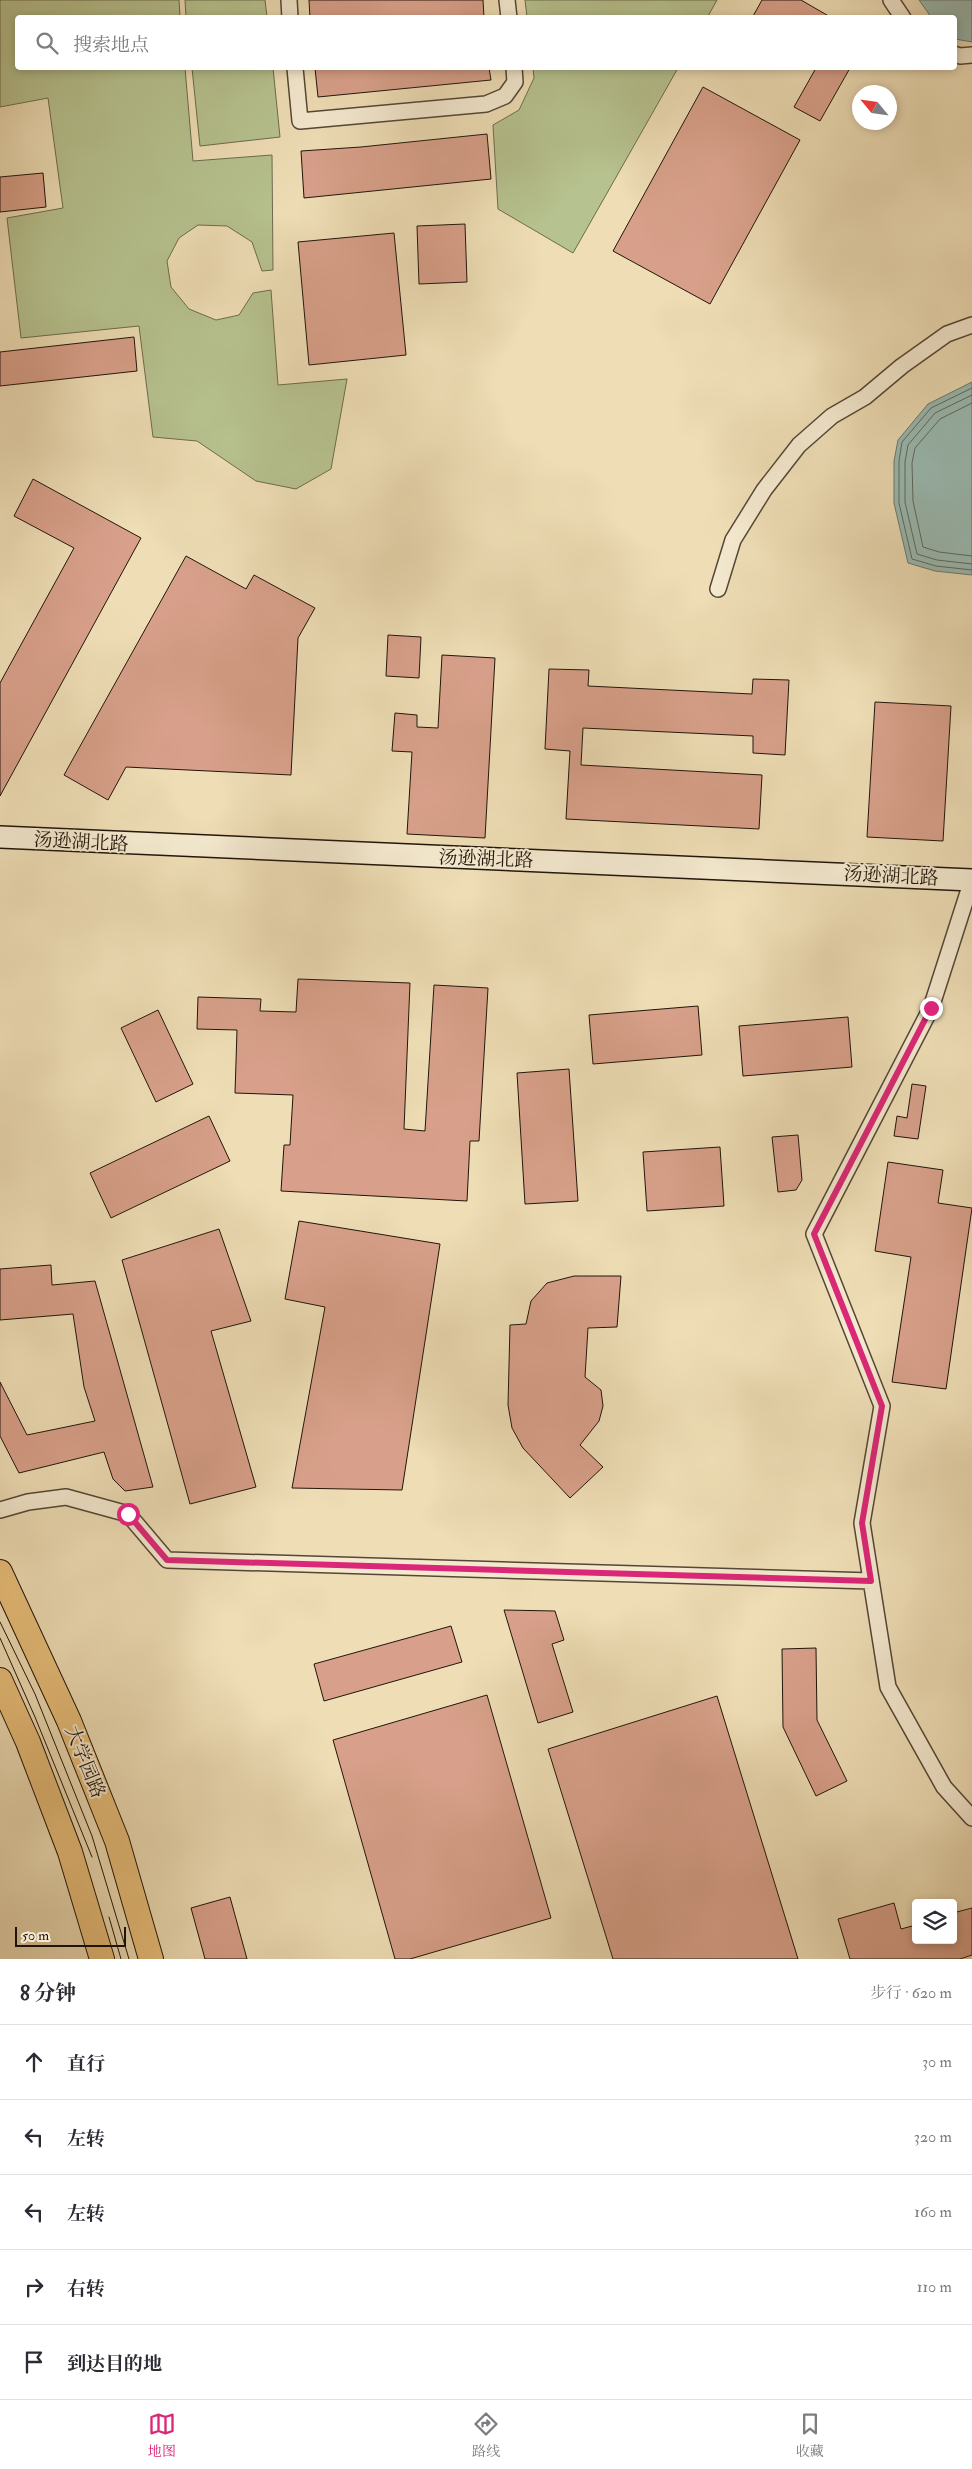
<!DOCTYPE html>
<html lang="zh">
<meta charset="utf-8">
<style>
:root{--surface:#fff;--page:#f7f7f7;--text:#2b2b33;--muted:#7c7c81;--line:#e1e1e2;--accent:#db2777}
body{margin:0;font-family:"IM FELL Double Pica","Noto Serif SC",serif;background:var(--page);color:var(--text)}
.controls{position:absolute;right:15px;bottom:15px;display:grid;overflow:hidden;border-radius:5px;box-shadow:0 2px 8px #0003}
.controls button{width:45px;height:45px;display:grid;place-items:center;padding:0;border:0;border-bottom:1px solid var(--line);background:var(--surface);color:var(--text);font:25px sans-serif}
.compass{position:absolute;left:852px;top:85px;width:45px;height:45px;border-radius:50%;background:var(--surface);box-shadow:0 2px 8px #0003;rotate:299deg}
.scale{position:absolute;left:15px;bottom:12px;width:111px;box-sizing:border-box;padding-left:5px;border:2px solid #21150a;border-top:0;font-size:14px;line-height:18px;white-space:nowrap;color:#21150a;-webkit-text-stroke:4px #f4e9cf;paint-order:stroke}
.stop{position:absolute;width:15px;height:15px;margin:-11px;border:4px solid #db2777;border-radius:50%;background:#fff}
.stop.end{background:#db2777;border-color:#fff;box-shadow:0 1px 5px #0008}
.list{margin:0;padding:0;list-style:none}
h2{display:flex;justify-content:space-between;align-items:center;height:65px;margin:0;padding:0 20px;font-size:21px}
h2 small{font-size:16px;font-weight:400;color:var(--muted)}
.list li{display:grid;grid-template-columns:32px 1fr auto;gap:15px;align-items:center;box-sizing:border-box;height:75px;padding:0 20px;border-top:1px solid var(--line)}
.list b{display:block;font-size:19px;white-space:nowrap}
.list em{font-size:16px;font-style:normal;color:var(--muted)}
.icon{flex:none;width:28px;height:28px;fill:none;stroke:currentColor;stroke-width:2;stroke-linecap:round;stroke-linejoin:round}
.map{position:relative;flex:none;width:972px;height:1959px;overflow:hidden}
.search{position:absolute;background:var(--surface);box-shadow:0 2px 8px #0003;left:15px;right:15px;top:15px;height:55px;display:flex;align-items:center;gap:12px;box-sizing:border-box;padding:0 18px;border-radius:5px;color:var(--muted);font-size:19px}
.sheet{height:440px;background:var(--surface)}
nav{display:flex;justify-content:space-around;align-items:center;box-sizing:border-box;height:70px;border-top:1px solid var(--line);background:var(--surface);font-size:14px;color:var(--muted)}
nav a{display:grid;justify-items:center;gap:2px}
nav .on{color:var(--accent)}
.map>svg:first-child{display:block}
.green{fill:#b6c28f;stroke:#6c6c4c}
.water{fill:#9abbb3;stroke:#6a796f}
.lines{fill:none;stroke-linecap:round;stroke-linejoin:round}
.shore{stroke:#5e685e;stroke-width:1}
.building{fill:#d8a08a;stroke:#21150a}
.street-casing{stroke:#544735;stroke-width:18}
.secondary-casing{stroke:#21150a;stroke-width:24}
.primary-casing{stroke:#21150a;stroke-width:26}
.street{stroke:#f4e9cf;stroke-width:15}
.secondary{stroke:#f4e9cf;stroke-width:21}
.primary{stroke:#e7be7a;stroke-width:24}
.tram{stroke:#21150a;stroke-width:1}
.route{stroke:#db2777;stroke-width:6}
.labels{text-anchor:middle;dominant-baseline:central;stroke-width:4;stroke-linejoin:round;paint-order:stroke}
.street-label{font-size:19px;fill:#21150a;stroke:#f4e9cf}
</style>
<div class="map">
<svg width="972" height="1959" viewBox="0 0 972 1959">
<rect width="100%" height="100%" fill="#eeddb5"/>
<filter id="stains"><feTurbulence type="fractalNoise" baseFrequency=".004" numOctaves="4"/><feColorMatrix values="0 0 0 0 .2 0 0 0 0 .09 0 0 0 0 .02 0 0 0 .5 -.17"/></filter>
<radialGradient id="worn" r=".72"><stop offset=".6" stop-color="#630" stop-opacity="0"/><stop offset="1" stop-color="#630" stop-opacity=".3"/></radialGradient>
<path class="green" d="M0,0H179L180,17L18,18V68H185L193,161L272,155L273,270L262,271L252,242L227,226L198,225L179,238L167,261L171,287L189,309L216,320L239,315L253,293L271,290L278,385L347,379L331,469L296,489L256,481L197,441L153,437L139,326L21,338L7,218L63,208L48,98L0,107Z
M185,0H265L267,17H186Z
M525,0H717L707,18L527,17Z
M192,68H273L280,137L200,146Z
M533,68H678L573,253L498,209L493,125L519,110L534,78Z"/>
<path class="water" d="M919,0H972V42L955,39L954,18L931,17Z
M972,382V575L935,571L908,563L894,503V461L898,440L928,404Z"/>
<g class="lines">
<path class="shore" d="M972,388L931,408L902,442L899,461V503L912,559L936,566L972,570
M972,395L935,413L908,445L905,462V502L917,554L937,560L972,564
M972,403L940,419L915,448L912,463L913,501L923,547L939,552L972,556"/>
</g>
<path class="building" d="M309,0H483L484,18H310Z
M762,0H801L832,18H752Z
M315,68H489L491,80L318,97Z
M816,68H850L820,121L794,107Z
M703,87L800,140L710,304L613,251Z
M487,134L491,179L304,198L301,151L361,147Z
M43,173L46,207L0,212V177Z
M465,224L467,282L419,284L417,226Z
M394,233L406,355L309,365L298,242Z
M134,337L137,371L0,386V352Z
M33,479L141,538L0,796V683L74,548L14,516Z
M186,556L246,589L254,575L315,608L298,638L291,775L126,767L108,800L64,775Z
M388,635L421,637L419,678L386,676Z
M442,655L495,658L485,838L407,834L412,752L392,751L395,713L417,715V727L438,728Z
M549,669L589,670L588,686L752,694L753,679L789,680L785,755L753,753V736L583,728L581,765L762,775L759,829L566,819L570,751L545,749Z
M875,702L951,706L943,841L867,837Z
M298,979L410,983L404,1129L425,1131L434,985L488,988L479,1141H470L467,1201L281,1191L284,1145H290L293,1095L235,1093L237,1030L197,1029L198,997L261,999L260,1011L296,1012Z
M698,1006L702,1055L593,1064L589,1015Z
M158,1010L193,1084L156,1102L121,1028Z
M848,1017L852,1067L743,1076L739,1026Z
M569,1069L578,1201L525,1204L517,1073Z
M912,1084L926,1086L918,1139L894,1136L897,1116L907,1118Z
M209,1116L230,1161L111,1218L90,1173Z
M798,1135L802,1180L796,1190L778,1192L772,1137Z
M720,1147L724,1206L647,1211L643,1152Z
M888,1162L943,1170L938,1203L972,1208L946,1389L892,1382L911,1257L875,1251Z
M299,1221L440,1244L402,1490L292,1488L325,1307L285,1299Z
M219,1229L251,1321L211,1331L256,1487L190,1504L122,1260Z
M51,1265L52,1285L95,1281L153,1487L125,1491L113,1479L104,1452L19,1473L0,1436V1382L27,1435L95,1421L84,1387L73,1314L0,1320V1269Z
M574,1276H621L617,1327L588,1328L585,1377L601,1390L603,1406L599,1421L580,1445L603,1467L570,1498L523,1448L512,1428L508,1405L510,1325L526,1324L531,1301L547,1283Z
M504,1610L555,1611L564,1640L552,1644L573,1712L538,1723Z
M451,1626L462,1662L324,1701L314,1664Z
M816,1648L817,1720L847,1781L816,1796L783,1727L782,1649Z
M487,1695L551,1918L410,1959H395L333,1740Z
M717,1696L798,1959H613L548,1749Z
M230,1897L247,1959H205L191,1908Z
M894,1903L901,1929L916,1925V1940H953V1913L972,1908V1955L960,1959H850L838,1919Z"/>
<g class="lines">
<g class="street-casing">
<path id="street" d="M289,0L290,18
M507,0L509,18
M891,0L903,18
M954,54L960,56L972,55
M295,68L300,121L486,104L505,96L515,82L514,68
M718,589L733,540L764,490L799,445L832,416L865,397L902,366L947,334L972,325
M972,880L931,1008L814,1234L882,1406L862,1523L888,1687L944,1787L972,1818
M0,1510L28,1502L66,1497L128,1514L167,1560L871,1581"/>
</g>
<g class="secondary-casing">
<path id="secondary" d="M0,837L972,880"/>
</g>
<g class="primary-casing">
<path id="primary" d="M0,1572L69,1721L117,1841L151,1959
M0,1680L28,1742L70,1852L102,1959"/>
</g>
<use href="#street" class="street"/>
<use href="#secondary" class="secondary"/>
<use href="#primary" class="primary"/>
<path class="tram" d="M0,1622L35,1694L92,1836L129,1959
M0,1638L35,1717L92,1857
M109,1917L121,1959"/>
</g>
<g class="lines">
<path class="route" d="M128,1514L167,1560L871,1581L862,1523L882,1406L814,1234L931,1008"/>
</g>
<g class="labels">
<g class="street-label">
<text transform="translate(81 842) rotate(3)">汤逊湖北路</text>
<text transform="translate(486 859) rotate(2)">汤逊湖北路</text>
<text transform="translate(891 876) rotate(3)">汤逊湖北路</text>
<text transform="translate(85 1762) rotate(68)">大学园路</text>
</g>
</g>
<rect width="100%" height="100%" filter="url(#stains)"/>
<rect width="100%" height="100%" fill="url(#worn)"/>
</svg>
<div class="controls">
<button><svg class="icon" aria-label="layers" viewBox="0 0 24 24"><path d="M12 4l9 5-9 5-9-5zM3 14l9 5 9-5"/></svg></button>
</div>
<svg class="compass" viewBox="-18 -18 36 36"><path d="M0-13l5 13h-10z" fill="#e53935"/><path d="M0 13l5-13h-10z" fill="#7c7c81"/></svg>
<div class="scale">50 m</div>
<div class="stop" style="left:128px;top:1514px"></div>
<div class="stop end" style="left:931px;top:1008px"></div>
<div class="search"><svg class="icon" aria-label="search" viewBox="0 0 24 24"><circle cx="10" cy="10" r="6"/><path d="M15 15l6 6"/></svg>搜索地点</div>
</div>
<section class="sheet">
<h2>8 分钟<small>步行 · 620 m</small></h2>
<ul class="list">
<li><svg class="icon" aria-label="ahead" viewBox="0 0 24 24"><path d="M12 20V5M6 11l6-6 6 6"/></svg><div><b>直行</b></div><em>30 m</em></li>
<li><svg class="icon" aria-label="left" viewBox="0 0 24 24"><path d="M17 20v-9H6M10 6l-5 5 5 5"/></svg><div><b>左转</b></div><em>320 m</em></li>
<li><svg class="icon" aria-label="left" viewBox="0 0 24 24"><path d="M17 20v-9H6M10 6l-5 5 5 5"/></svg><div><b>左转</b></div><em>160 m</em></li>
<li><svg class="icon" aria-label="right" viewBox="0 0 24 24"><path d="M7 20v-9h11M14 6l5 5-5 5"/></svg><div><b>右转</b></div><em>110 m</em></li>
<li><svg class="icon" aria-label="arrive" viewBox="0 0 24 24"><path d="M6 21V4h12l-3 4 3 4H6"/></svg><div><b>到达目的地</b></div></li>
</ul>
</section>
<nav>
<a class="on"><svg class="icon" aria-label="map" viewBox="0 0 24 24"><path d="M3 6l6-2 6 2 6-2v14l-6 2-6-2-6 2zM9 4v14M15 6v14"/></svg>地图</a>
<a><svg class="icon" aria-label="directions" viewBox="0 0 24 24"><path d="M12 3l9 9-9 9-9-9zM9 14v-3h6M13 9l2 2-2 2"/></svg>路线</a>
<a><svg class="icon" aria-label="saved" viewBox="0 0 24 24"><path d="M7 4h10v16l-5-4-5 4z"/></svg>收藏</a>
</nav>
